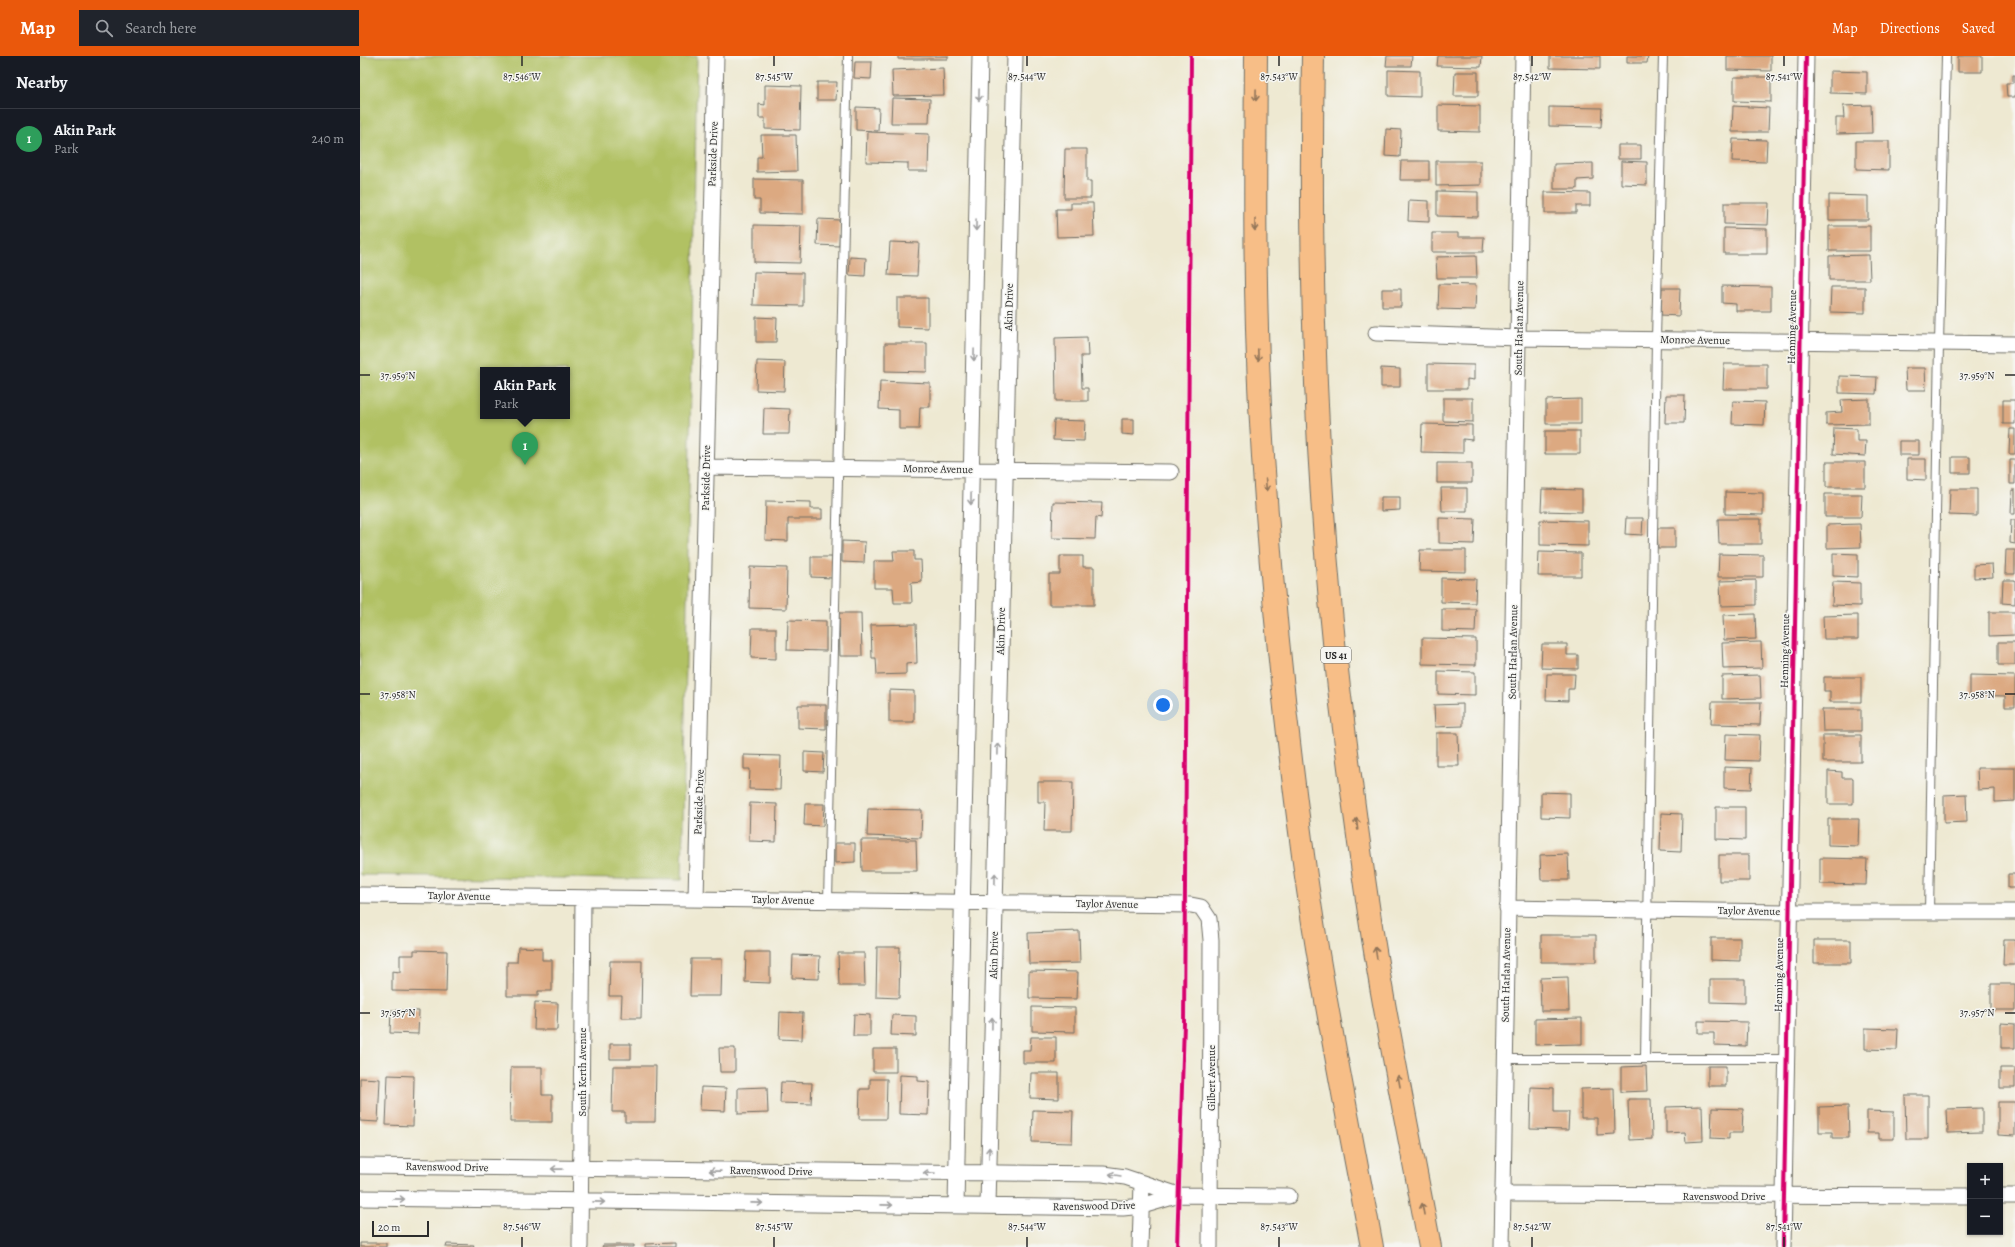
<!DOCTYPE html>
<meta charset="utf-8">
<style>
:root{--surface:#171b24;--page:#20242c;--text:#f1f3f6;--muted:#9ea1a6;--line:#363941;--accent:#ea580c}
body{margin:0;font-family:Alegreya,serif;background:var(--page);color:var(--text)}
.controls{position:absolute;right:12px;bottom:12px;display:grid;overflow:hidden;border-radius:0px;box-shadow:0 1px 3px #0004}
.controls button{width:36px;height:36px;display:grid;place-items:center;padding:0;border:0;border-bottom:1px solid var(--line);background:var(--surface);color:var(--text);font:20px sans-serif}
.scale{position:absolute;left:12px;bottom:10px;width:57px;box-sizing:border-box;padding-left:4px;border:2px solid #2b2b2b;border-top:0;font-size:11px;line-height:14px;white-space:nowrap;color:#2b2b2b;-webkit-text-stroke:3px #f6f6f2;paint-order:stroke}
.you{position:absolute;left:803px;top:649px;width:14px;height:14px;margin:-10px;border:3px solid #fff;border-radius:50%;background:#1a73e8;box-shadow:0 0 0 6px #1a73e833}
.badge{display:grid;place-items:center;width:26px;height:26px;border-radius:50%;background:var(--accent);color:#fff;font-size:13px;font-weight:700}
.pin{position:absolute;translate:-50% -33px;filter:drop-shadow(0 1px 2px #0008)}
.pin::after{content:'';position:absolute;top:21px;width:14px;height:12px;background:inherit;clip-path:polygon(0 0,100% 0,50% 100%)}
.popup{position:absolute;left:120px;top:311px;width:90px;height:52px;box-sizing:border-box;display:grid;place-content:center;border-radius:0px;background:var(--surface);filter:drop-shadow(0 1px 3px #0005);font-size:13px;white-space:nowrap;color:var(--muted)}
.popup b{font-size:15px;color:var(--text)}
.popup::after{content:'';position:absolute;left:50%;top:100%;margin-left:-8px;border:8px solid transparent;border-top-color:var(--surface)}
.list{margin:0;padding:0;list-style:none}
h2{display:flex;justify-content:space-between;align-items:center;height:52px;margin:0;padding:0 16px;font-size:17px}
h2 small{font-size:13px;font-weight:400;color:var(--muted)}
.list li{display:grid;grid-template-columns:26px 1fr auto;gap:12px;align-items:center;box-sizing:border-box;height:60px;padding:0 16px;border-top:1px solid var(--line)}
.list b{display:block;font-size:15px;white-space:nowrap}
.list p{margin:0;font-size:13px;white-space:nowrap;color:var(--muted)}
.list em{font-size:13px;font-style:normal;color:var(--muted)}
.icon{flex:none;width:22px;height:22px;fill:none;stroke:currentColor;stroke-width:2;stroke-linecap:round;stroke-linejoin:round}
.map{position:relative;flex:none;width:1655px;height:1191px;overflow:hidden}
header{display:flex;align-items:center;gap:24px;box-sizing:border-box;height:56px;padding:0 20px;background:var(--accent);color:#fff}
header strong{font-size:19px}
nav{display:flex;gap:22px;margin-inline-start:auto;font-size:14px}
.search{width:280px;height:36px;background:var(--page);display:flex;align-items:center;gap:10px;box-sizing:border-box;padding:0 14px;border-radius:0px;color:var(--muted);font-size:15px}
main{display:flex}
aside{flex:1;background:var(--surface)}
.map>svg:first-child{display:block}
.green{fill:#b1c164;stroke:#6e7648;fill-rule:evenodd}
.building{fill:#dca981}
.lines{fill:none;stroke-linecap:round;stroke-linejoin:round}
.lane-casing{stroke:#6f6e65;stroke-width:10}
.street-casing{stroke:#6f6e65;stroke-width:17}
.highway-casing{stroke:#6f6e65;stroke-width:24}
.lane{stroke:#fff;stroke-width:8}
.street{stroke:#fff;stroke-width:15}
.highway{stroke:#f7be87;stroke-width:22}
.cycleway-casing{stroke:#f6f6f2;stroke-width:6}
.cycleway{stroke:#d6006c;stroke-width:4}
.oneway{stroke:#a0a0a0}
.oneway2{stroke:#917459}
.ticks{fill:none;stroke:#2b2b2b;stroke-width:1.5}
.labels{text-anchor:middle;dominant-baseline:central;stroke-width:3;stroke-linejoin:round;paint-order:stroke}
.shield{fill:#f6f6f2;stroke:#686867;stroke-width:1}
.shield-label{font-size:10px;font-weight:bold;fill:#2b2b2b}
.street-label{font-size:11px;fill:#2b2b2b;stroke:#f6f6f2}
.ticks-label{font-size:10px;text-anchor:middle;fill:#2b2b2b;stroke:#f6f6f2;stroke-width:3;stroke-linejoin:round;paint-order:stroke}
</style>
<header>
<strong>Map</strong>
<div class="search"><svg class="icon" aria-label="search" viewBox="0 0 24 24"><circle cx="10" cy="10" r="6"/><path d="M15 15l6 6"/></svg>Search here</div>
<nav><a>Map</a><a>Directions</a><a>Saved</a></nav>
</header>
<main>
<aside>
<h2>Nearby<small></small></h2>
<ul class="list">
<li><span class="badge" style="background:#2e9e5b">1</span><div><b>Akin Park</b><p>Park</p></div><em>240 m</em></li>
</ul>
</aside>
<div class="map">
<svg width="1655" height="1191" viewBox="0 0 1655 1191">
<rect width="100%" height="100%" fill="#f6f6f2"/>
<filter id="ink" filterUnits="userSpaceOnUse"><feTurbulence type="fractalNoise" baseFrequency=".025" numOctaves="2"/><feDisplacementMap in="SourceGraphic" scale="8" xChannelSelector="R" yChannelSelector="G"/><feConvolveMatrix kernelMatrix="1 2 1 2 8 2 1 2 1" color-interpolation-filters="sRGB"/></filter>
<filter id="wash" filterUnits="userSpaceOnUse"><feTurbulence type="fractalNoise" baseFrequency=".012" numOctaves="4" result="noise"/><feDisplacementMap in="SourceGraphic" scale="16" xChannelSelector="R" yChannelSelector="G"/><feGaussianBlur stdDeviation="0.9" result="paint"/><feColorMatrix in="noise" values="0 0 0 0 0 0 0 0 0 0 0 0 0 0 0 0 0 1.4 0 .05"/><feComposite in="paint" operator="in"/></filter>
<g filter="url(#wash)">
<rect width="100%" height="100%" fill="#eee9d2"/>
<path class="green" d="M0,0H337L322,824L0,819ZM123,314H207V360H123Z"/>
<g id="blocks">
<path class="building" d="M538,0H588V3H538Z
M1027,0H1052L1051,10H1026Z
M1078,0H1122L1121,11L1077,10Z
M1190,0H1240V13L1190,12Z
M1267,0H1288L1287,7H1267Z
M1367,0H1411V15L1367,14Z
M1598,0H1622V16H1598Z
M495,6H512L511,23L494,22Z
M583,12L584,39L533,40L532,14Z
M1028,14L1060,15V41L1028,40Z
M1470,15L1507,16V38L1470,37Z
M1095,16H1118V40H1094Z
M1653,19H1655V41H1647L1646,27H1653Z
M1374,21H1411V46L1374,45Z
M457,26H477L476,44H457Z
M405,29L441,30L440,74L405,73V62H399V48L405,49Z
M532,42L570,43L569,67H531Z
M1078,49L1120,50V76L1078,75Z
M1511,49L1512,77L1476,78V62H1484L1483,50Z
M1373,50L1409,52L1408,76H1372Z
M496,51L519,52L518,75L496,74Z
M1189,51L1242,52L1241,71L1189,70Z
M1026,73L1041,74L1040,101L1025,100Z
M507,76L569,78L568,115H548V107L506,106Z
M401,79H436L437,115L397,116V101H402Z
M1373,83L1407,84L1406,106L1372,105Z
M1496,85H1529V114L1496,113Z
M1258,89H1281V103H1258Z
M705,93H727V125H731V142H704Z
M1041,105H1069V124H1040Z
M1076,105H1121V129L1076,130Z
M1261,105L1287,106V129L1261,128Z
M1233,107V123L1217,124V133H1194V108Z
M394,123L443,124V158L400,157V144H394Z
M1077,135L1118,136V161L1077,160Z
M1185,136L1230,137V150H1216V157H1185Z
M1469,139L1508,140V164H1469Z
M1049,144L1069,145V166L1048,165Z
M711,147H733L734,180L697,181L696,153H711Z
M1364,147H1409L1408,169L1364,168Z
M458,163L480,164L479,190L457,189Z
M394,169L441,170L440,207L394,206Z
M1469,170H1510V195H1469Z
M1364,172L1407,173V198H1364Z
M1072,177H1098V181H1124L1123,196H1072Z
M530,186L559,187L557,220L528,219Z
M1509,199L1510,224H1469V200Z
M1116,200L1117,222H1077L1076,201Z
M490,201L506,202L505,220L489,219Z
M394,216L443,217V250L393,249Z
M1079,228L1116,229L1115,254L1078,253Z
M1362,230L1411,231V255H1376V248L1362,247Z
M1471,231H1505V257L1470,256Z
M1302,232H1320L1319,260L1301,259Z
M1022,233H1041V251H1022Z
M537,242H568V272L537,271Z
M396,261L417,262L416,286H396Z
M727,281L728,300H721L722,332H728V345H696L695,282Z
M525,287H567V316L525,315Z
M397,305L425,306L424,335L396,334Z
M1068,308L1114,309V324L1107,323V333H1068Z
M1364,308H1407V333H1363Z
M1021,312L1040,313V331H1021Z
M1545,312H1565L1566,334H1546Z
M1479,320L1517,321L1516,338L1479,337Z
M520,325L570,327V351H560L559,373H539V354L519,353Z
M1306,339H1325L1324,367H1305Z
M1083,342H1113V366L1083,365Z
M1221,343V368H1186V344Z
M1509,343V368L1466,369V357L1482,356L1481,344Z
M1643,344H1655V368H1643Z
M1373,345L1405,346L1404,369L1372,368Z
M404,352L430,353L429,378H403Z
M762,363H774V379L762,378Z
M694,364L725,365L724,385L693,384Z
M1062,368L1112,369V384L1103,383V397L1061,396Z
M1474,372L1497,373V385H1506L1505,400L1473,398Z
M1650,373H1655V398H1649Z
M1185,375H1220V398H1185Z
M1539,385H1559V399H1539Z
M1592,401H1610V417H1592Z
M1547,403H1566V424L1547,423Z
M1650,404H1655V428H1650Z
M1466,406H1505V431H1466Z
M1077,407H1112V427H1077Z
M1081,432H1107V455H1082Z
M1182,433L1222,434V456L1181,455Z
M1590,433H1617V460L1589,459Z
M1652,434H1655V458H1651Z
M1365,436L1403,437V459L1365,458Z
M1465,438H1502L1501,461H1465Z
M1021,441H1040V454L1021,455Z
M406,445L451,446V453H462V463H428V485L405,484Z
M693,446L742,447L741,462L736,461L735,483L692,482Z
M1079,462L1115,463L1114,488L1079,487Z
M1266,462H1283L1282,479L1265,478Z
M1358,463H1401V488H1359Z
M1180,464L1228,465V490L1180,489Z
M1651,464H1655V488L1650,487Z
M1500,468L1501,491L1467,492V469Z
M1297,472H1315V492H1298Z
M482,485L505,486L504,507L482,506Z
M1060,494H1106V516L1059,515Z
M1646,494H1655V518H1645Z
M533,495H554V504H561L562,526L551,527L552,547H534L533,532H514V505H534Z
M1179,496L1221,497V520H1178Z
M1473,497L1498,498V521L1473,520Z
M1359,498L1403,499V521H1358Z
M700,500H723V511H734V549H689V518H700Z
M451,501H472V522L451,521Z
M1632,508L1633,521L1614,522V509Z
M390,511L427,512L426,553L389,552Z
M1081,522L1116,523L1115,547L1081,546Z
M1396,524V549L1361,550L1360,525Z
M1643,524H1655V548L1642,547Z
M1473,526L1500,527V550L1472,549Z
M1082,553H1116L1115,576L1082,575Z
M1629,556H1655V579L1629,580Z
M479,557H501L502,600H480Z
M1395,558L1396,583L1364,584L1363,559Z
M1498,559V583H1464L1463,560Z
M428,564L466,565V595L427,594Z
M556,568L557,607L546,608V618L517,619L516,602H512L511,569Z
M392,572H416V603L391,602Z
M1062,582L1116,583V609L1062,608Z
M1401,586L1402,612L1363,613L1362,587Z
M1638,586H1655V609H1638Z
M1182,588H1207V599H1218V613L1181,612Z
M1078,615L1115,616V639L1078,638Z
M1187,618H1215L1214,633H1208V645L1186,644Z
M1400,619L1401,642L1362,643V620Z
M1610,619L1655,620V651H1645V640L1610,639Z
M1464,621H1501V646H1470V635H1464Z
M529,634L554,635V666H529Z
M1352,646H1401L1400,669L1351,668Z
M1103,648V670L1075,671L1074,649Z
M438,649H466V673L438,672Z
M1462,653H1501V675H1463Z
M1076,677H1098L1099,710H1076Z
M1366,678L1400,679L1399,705L1365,704Z
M1463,679H1501V706H1463Z
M444,696L464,697L463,716L444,715Z
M384,699L421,700L420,734L389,733L390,713H384Z
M1364,711L1392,712L1391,733L1364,732Z
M1617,712H1655V745L1635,746V733L1618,734Z
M1468,715L1482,716V722H1493V748H1468Z
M678,726H713L712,775H684L685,746H678Z
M1181,736L1210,737V762L1181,761Z
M1606,738L1607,766L1584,767V739Z
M390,747L417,748L416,786L389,785Z
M445,748H464L463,770L444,769Z
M1356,751H1385V784L1356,783Z
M508,753L562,754L561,782L507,780Z
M1301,757L1322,758L1321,796L1300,795Z
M1468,763H1499L1498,790L1468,789Z
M501,784H556L557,815H502Z
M475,787H495V806L475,807Z
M1208,798L1209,824H1181L1180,799Z
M1359,799H1389V825H1359Z
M1460,802L1507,803L1506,829L1460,828Z
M1648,818H1655V832H1648Z
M719,875L720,907L669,908L668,877Z
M1181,879H1236V906H1181Z
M1351,882H1380V905L1351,904Z
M1454,884H1491V907H1454Z
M1644,884H1655V909H1643Z
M158,891L182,892V904H192V935H178V940H147V906H157Z
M517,891H540L539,942L516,941Z
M54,894L87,895L86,936L32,935V915L40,916V899H54Z
M386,896H410V927L385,926Z
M478,897H504L505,930H479Z
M433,899L460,900L459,923L432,922Z
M331,903H362L361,940H330Z
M250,905H282L281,962H261L262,940H249Z
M669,915L718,916L717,943L669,942Z
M1208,921L1209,955H1181L1180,922Z
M1350,923H1385V947L1350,946Z
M1631,928H1655V954H1631Z
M175,946L198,947L197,974H174Z
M672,951L715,952V976L672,975Z
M31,954L59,955L58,978L30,977Z
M420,956L443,957L442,984L419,983Z
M494,958L510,959V980H493Z
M532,959L556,960V980L531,979Z
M1222,962V988L1175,989V963Z
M1338,965L1387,966L1386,990L1354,989V977H1338Z
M1641,967L1655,968V992H1641Z
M1505,972L1538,973L1537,994L1505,993Z
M671,981H696V1007H663V994H670Z
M250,988H271V1003H250Z
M359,992H375V1016H360Z
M513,993H536V1016H513Z
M253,1010H296L295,1066H265V1056H252Z
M1286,1010L1287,1035L1261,1036V1011Z
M1348,1010H1366V1030H1348Z
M151,1011H182V1039H192V1066H150Z
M1640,1012H1655V1032H1640Z
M671,1017H699V1043L670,1042Z
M28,1019L54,1020L53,1070L26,1069Z
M540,1019L558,1020V1025L569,1026L568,1059L539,1058Z
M0,1022L20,1023L18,1066L0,1065Z
M510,1023H527L526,1063H499L500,1033H510Z
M421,1026L452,1027L451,1048L420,1047Z
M341,1031L366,1032L365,1055L340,1054Z
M407,1031L408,1057L378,1058V1032Z
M1171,1031L1194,1032V1056H1209L1208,1074L1170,1073Z
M1254,1032L1255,1078L1237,1079V1062H1221V1033Z
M1545,1039H1568V1083H1546Z
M1268,1043H1291L1292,1083L1269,1084Z
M1638,1046H1655V1080L1638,1079Z
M1342,1050L1343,1085L1326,1086L1325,1076L1306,1077V1051Z
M1488,1050L1489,1082H1472V1076H1459V1051Z
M1352,1052L1383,1053L1382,1077H1369V1083L1351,1082Z
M1622,1052V1076L1588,1077L1587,1053Z
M673,1054L713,1055L712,1087L672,1086Z
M1507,1055L1534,1056V1083H1519V1077H1507Z
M0,1187H26V1191H0Z
M315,1187V1191H285V1188Z
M87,1188L114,1189L113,1191H86Z
M243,1189H274V1191H242Z"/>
</g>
</g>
<g filter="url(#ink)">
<use href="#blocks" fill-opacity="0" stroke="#6f6e65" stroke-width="1"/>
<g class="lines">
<g class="lane-casing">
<path id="lane" d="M468,845L488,0
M1569,856L1579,287L1586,0
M1145,1003H1426
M1285,1003L1296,283L1303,0"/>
</g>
<g class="street-casing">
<path id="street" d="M1016,277L1159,282L1655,288
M346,411L811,416
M0,839L831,849L841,851L849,863L851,884L850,1191
M336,843L356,0
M1147,852L1429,856H1655
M0,1110L743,1118L765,1121L819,1139
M1142,1138L1610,1140
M1640,1140H1655
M0,1142L763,1152L782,1150L819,1139L929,1140
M596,1150L620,0
M628,1150L655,0
M220,1191L223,842
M780,1191L782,1127
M1142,1191L1163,0
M1423,1191L1446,0"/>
</g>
<g class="highway-casing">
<path id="highway" d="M896,0C895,117 894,233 900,349C908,500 923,650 943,799C961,931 988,1061 1012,1191
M953,0C949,211 955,423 979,632C990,722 1001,811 1016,901C1032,998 1052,1094 1070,1191"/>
</g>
<use href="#lane" class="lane"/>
<use href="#street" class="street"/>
<use href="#highway" class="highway"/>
<g class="cycleway-casing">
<path id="cycleway" d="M817,1191L824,967L831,0
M1423,1191L1446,0"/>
</g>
<use href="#cycleway" class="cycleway"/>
</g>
<defs><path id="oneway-shaft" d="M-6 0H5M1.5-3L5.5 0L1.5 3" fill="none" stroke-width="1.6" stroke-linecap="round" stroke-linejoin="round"/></defs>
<g class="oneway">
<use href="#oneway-shaft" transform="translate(619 39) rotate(91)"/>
<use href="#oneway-shaft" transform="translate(616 169) rotate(91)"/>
<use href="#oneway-shaft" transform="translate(614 299) rotate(91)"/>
<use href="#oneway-shaft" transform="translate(611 443) rotate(91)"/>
<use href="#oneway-shaft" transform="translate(638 693) rotate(-89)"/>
<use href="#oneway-shaft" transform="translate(635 823) rotate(-89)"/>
<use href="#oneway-shaft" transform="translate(632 967) rotate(-89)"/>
<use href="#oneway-shaft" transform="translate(629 1097) rotate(-89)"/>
<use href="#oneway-shaft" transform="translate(197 1113) rotate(-179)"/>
<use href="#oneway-shaft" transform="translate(355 1115) rotate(-179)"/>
<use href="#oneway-shaft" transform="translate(569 1117) rotate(-179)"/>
<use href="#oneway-shaft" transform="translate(755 1119) rotate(-171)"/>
<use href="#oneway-shaft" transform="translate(39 1143) rotate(1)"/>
<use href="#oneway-shaft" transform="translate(239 1146) rotate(1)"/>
<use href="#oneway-shaft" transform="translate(397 1147) rotate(1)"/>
<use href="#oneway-shaft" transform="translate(527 1149) rotate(1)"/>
</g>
<g class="oneway2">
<use href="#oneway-shaft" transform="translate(896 39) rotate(91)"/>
<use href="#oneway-shaft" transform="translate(895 169) rotate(90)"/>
<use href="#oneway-shaft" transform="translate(898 299) rotate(88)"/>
<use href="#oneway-shaft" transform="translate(906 429) rotate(86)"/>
<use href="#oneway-shaft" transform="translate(997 768) rotate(-97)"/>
<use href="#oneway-shaft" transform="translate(1016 897) rotate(-99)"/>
<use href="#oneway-shaft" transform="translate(1039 1025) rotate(-100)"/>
<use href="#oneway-shaft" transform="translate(1063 1153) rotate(-100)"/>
</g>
</g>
<path class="ticks" d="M162,0V10M414,0V10M667,0V10M919,0V10M1172,0V10M1424,0V10M0,319H10M1645,319H1655M0,638H10M1645,638H1655M0,957H10M1645,957H1655M162,1181V1191M414,1181V1191M667,1181V1191M919,1181V1191M1172,1181V1191M1424,1181V1191"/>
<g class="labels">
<rect class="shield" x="961" y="591" width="30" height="16" rx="3"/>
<g class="shield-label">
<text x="976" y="599">US 41</text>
</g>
<g class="street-label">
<text transform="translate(353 98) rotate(-88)">Parkside Drive</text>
<text transform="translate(649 251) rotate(-89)">Akin Drive</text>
<text transform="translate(1432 271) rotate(-89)">Henning Avenue</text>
<text transform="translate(1159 272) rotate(-89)">South Harlan Avenue</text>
<text transform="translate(1335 284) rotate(1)">Monroe Avenue</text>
<text transform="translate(578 413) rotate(1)">Monroe Avenue</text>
<text transform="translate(346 422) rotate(-89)">Parkside Drive</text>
<text transform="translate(641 575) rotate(-89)">Akin Drive</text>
<text transform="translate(1425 595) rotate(-89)">Henning Avenue</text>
<text transform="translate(1153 596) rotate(-89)">South Harlan Avenue</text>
<text transform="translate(339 746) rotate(-88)">Parkside Drive</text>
<text transform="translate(99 840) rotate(1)">Taylor Avenue</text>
<text transform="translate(423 844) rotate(1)">Taylor Avenue</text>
<text transform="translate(747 848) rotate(1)">Taylor Avenue</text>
<text transform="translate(1389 855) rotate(1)">Taylor Avenue</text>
<text transform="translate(634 899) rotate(-89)">Akin Drive</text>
<text transform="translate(1146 919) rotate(-89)">South Harlan Avenue</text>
<text transform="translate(1419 919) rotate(-89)">Henning Avenue</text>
<text transform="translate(222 1016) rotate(-90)">South Kerth Avenue</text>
<text transform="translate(851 1022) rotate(-90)">Gilbert Avenue</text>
<text transform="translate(87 1111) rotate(1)">Ravenswood Drive</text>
<text transform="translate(411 1115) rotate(1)">Ravenswood Drive</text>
<text x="1364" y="1140">Ravenswood Drive</text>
<text transform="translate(734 1150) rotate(-1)">Ravenswood Drive</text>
</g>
</g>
<g class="ticks-label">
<text x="162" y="24">87.546°W</text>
<text x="414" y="24">87.545°W</text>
<text x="667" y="24">87.544°W</text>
<text x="919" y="24">87.543°W</text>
<text x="1172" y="24">87.542°W</text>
<text x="1424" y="24">87.541°W</text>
<text x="38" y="323">37.959°N</text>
<text x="1617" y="323">37.959°N</text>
<text x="38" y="642">37.958°N</text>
<text x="1617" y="642">37.958°N</text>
<text x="38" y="960">37.957°N</text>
<text x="1617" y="960">37.957°N</text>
<text x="162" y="1174">87.546°W</text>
<text x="414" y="1174">87.545°W</text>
<text x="667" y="1174">87.544°W</text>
<text x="919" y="1174">87.543°W</text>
<text x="1172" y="1174">87.542°W</text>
<text x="1424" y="1174">87.541°W</text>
</g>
</svg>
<div class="controls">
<button>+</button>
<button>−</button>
</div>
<div class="scale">20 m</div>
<div class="you"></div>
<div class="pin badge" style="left:165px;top:409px;background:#2e9e5b">1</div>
<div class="popup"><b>Akin Park</b>Park</div>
</div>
</main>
